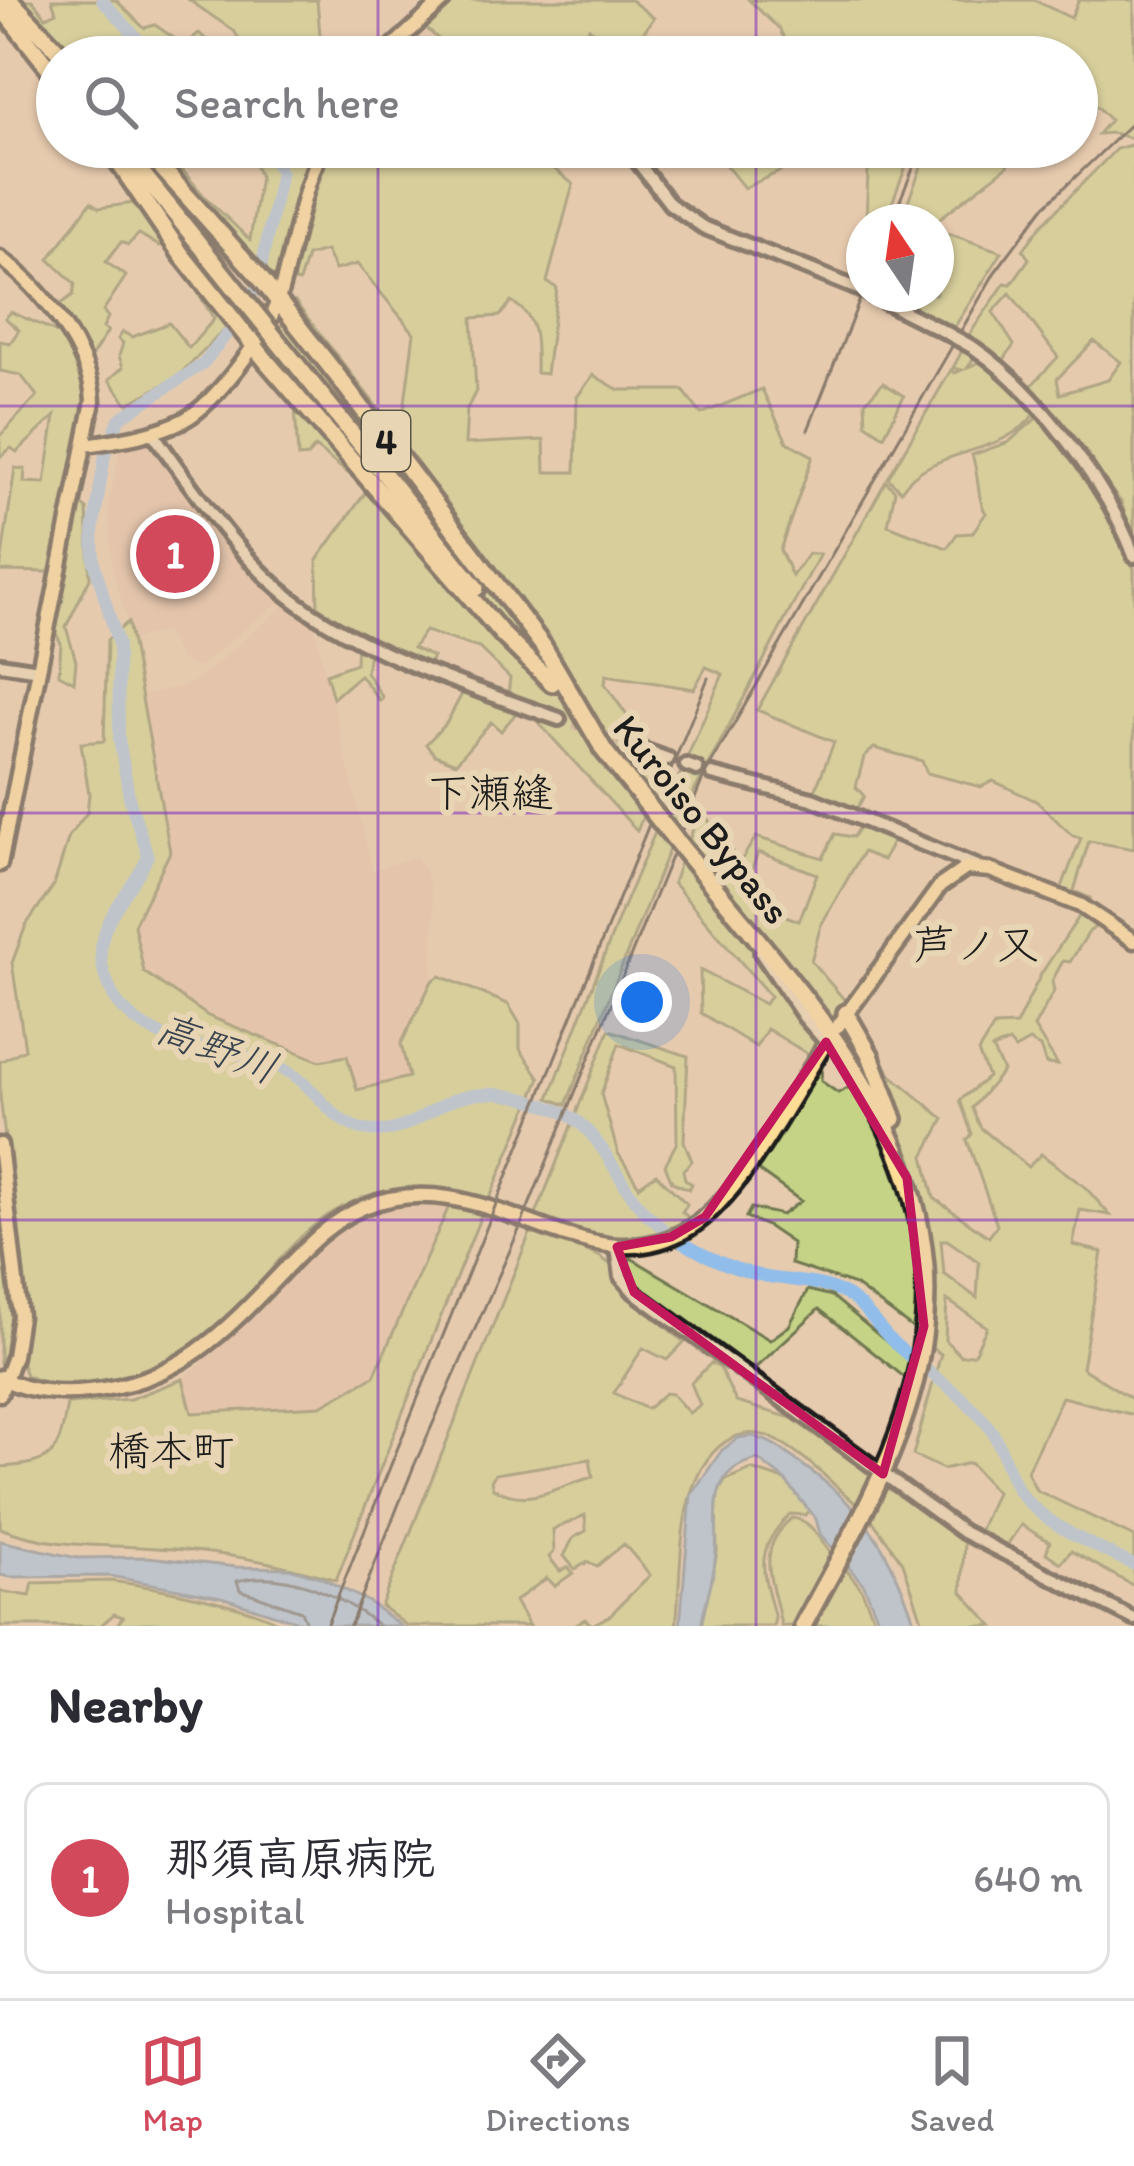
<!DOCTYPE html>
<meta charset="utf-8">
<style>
:root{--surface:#fff;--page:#f2f2f3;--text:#2b2b33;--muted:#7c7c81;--line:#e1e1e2;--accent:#d1495b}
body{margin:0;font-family:Itim,"Klee One",sans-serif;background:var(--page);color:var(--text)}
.compass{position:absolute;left:846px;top:204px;width:108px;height:108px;border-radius:50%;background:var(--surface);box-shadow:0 3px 9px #0004;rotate:347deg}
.you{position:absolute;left:642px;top:1002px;width:42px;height:42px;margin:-30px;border:9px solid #fff;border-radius:50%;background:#1a73e8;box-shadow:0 0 0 18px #1a73e833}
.badge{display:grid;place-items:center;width:78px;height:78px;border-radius:50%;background:var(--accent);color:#fff;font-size:39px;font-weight:700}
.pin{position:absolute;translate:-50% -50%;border:6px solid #fff;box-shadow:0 3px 12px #0006}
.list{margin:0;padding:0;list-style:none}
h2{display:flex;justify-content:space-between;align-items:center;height:156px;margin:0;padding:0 48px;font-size:51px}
h2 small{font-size:39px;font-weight:400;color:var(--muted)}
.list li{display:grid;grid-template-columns:78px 1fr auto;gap:36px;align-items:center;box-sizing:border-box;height:192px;margin:0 24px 24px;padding:0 24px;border:3px solid var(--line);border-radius:24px}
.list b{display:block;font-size:45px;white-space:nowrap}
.list p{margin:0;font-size:39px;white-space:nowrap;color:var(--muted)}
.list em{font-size:39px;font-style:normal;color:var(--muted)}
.icon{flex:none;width:66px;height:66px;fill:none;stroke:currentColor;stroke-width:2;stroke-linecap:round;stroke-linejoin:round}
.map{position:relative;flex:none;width:1134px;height:1626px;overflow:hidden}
.search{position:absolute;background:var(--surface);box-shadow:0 3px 9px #0004;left:36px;right:36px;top:36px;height:132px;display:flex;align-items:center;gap:30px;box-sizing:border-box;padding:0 42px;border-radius:66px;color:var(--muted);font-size:45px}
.sheet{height:372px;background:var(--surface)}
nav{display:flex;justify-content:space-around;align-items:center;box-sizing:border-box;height:168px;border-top:3px solid var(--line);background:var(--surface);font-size:33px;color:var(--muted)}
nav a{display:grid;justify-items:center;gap:6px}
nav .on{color:var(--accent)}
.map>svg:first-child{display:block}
.built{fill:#e3bfa8}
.green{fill:#c5d386;stroke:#707851;stroke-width:3;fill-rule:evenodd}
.water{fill:#91bdea;stroke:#627d98;stroke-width:3}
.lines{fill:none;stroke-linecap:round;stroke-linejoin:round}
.shore{stroke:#4b5c6e;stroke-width:3}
.river{stroke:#91bdea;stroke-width:12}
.minor-tunnel{stroke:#bea891;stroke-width:10;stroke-dasharray:10 5;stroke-linecap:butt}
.minor-casing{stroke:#1c1c1c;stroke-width:20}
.major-casing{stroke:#1c1c1c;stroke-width:21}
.highway-casing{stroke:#1c1c1c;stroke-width:24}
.minor{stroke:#e8d5b3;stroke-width:10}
.major{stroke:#ffdd96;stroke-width:12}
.highway{stroke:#ffdd96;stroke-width:15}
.rail{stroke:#1c1c1c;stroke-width:3}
.minor-bridge-casing{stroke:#1c1c1c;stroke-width:20;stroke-linecap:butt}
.highway-bridge-casing{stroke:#1c1c1c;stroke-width:24;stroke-linecap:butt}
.minor-bridge{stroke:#e8d5b3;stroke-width:10}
.highway-bridge{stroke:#ffdd96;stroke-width:15}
.marked{fill:none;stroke:#c2185b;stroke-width:9;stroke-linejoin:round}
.grid{fill:none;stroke:#7b2cbf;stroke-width:3;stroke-opacity:0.55}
.labels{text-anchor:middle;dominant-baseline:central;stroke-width:12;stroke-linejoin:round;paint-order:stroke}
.shield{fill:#e8d5b3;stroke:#595449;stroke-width:3}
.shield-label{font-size:36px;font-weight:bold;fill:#1c1c1c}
.street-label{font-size:39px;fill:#1c1c1c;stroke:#e8d5b3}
.neighbourhood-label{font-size:42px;fill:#1c1c1c;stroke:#e8d5b3}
.water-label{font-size:42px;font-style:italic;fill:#394450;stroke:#e8d5b3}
</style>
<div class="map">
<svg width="1134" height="1626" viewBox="0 0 1134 1626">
<rect width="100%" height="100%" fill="#e6cbae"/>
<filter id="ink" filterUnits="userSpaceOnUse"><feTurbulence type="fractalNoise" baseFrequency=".00833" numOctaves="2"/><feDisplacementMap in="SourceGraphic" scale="24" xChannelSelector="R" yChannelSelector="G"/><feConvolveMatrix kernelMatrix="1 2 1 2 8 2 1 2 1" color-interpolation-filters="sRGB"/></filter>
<g filter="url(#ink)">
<path class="built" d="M147,439L282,600L197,668L181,660L165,631L133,640L112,570L108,503L120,448Z
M289,602L313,620L373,870L417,856L429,880L434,911L432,981L401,1044L410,1078L356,1091L321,1061L208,1016L144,971L134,925L170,852L143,695L192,683Z
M414,1201L450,1204L374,1376L321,1406L192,1413L183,1379L226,1340L311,1252L340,1228L372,1211Z"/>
<path class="green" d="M21,0H32L46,17L56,12L52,0H116L144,28L155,25L184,45L199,33L215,48L205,57H137L117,39L99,44L79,41L90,57H75Z
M189,0H317L322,57H251L234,31Z
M453,0H631L654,18L626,56L589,28L574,57H555L533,48L528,57H446L449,48L422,25Z
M749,0H1034L1071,18L1079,0H1134V139L1112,133L1098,134L1110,120L1098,107L1080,100L1088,83L1087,74L1077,76V57H793L780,30Z
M1134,144V539L1121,502L1028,389L1058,357L1010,293L993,312L1014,345L1003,361L967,338L1005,283L1011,284L1029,259L1023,250L1040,227L1116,149ZM1094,341L1121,362L1108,380L1060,394L1057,379Z
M149,147H163L205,197L250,240L260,176L247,148L235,151L228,147H347L360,158L394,147H548V164L573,184L547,282L557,288L546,374L536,373C536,346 540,316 511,302L500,316L472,318L476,391L467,409L465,444L544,440L545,472H575L577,397L593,375L619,390H683L701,414L762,389L787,442L813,456L780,550L792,576L808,554H820L686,807L566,1105L549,1098L623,907L723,674L706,667L694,689L606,675L605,684L645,741L646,758L664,765L637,831L538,722L535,703L508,694L510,678L479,648L425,631L413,648L433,657L429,665L381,645L369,653L366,672L383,698L380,701L360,675L333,698L326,674L356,663L357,634L318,611L317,560L368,489L315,447L308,456L298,457L295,407L260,364L295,302L381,412L403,418L414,333L357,264L335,270L326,251L307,256L299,282L264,274Z
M711,147H777L781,171L744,188Z
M869,147H907L905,169L885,222H866Z
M929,147H996L1008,166L935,222H900Z
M91,202L99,208L140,202L168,240L159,246L139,234L128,245L121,242L106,262L126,276L103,311L108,317L103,328L108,331L91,357L57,307L73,295L75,284L49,259Z
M936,234H950L1002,252L952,331L881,294H936Z
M180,263L229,325L177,377L128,404L109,380L123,367L119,356L123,343L118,339L123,332L132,337L169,323L189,348L214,319Z
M11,312C26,319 50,327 61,336C107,372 79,450 71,497L87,509L90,578L66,627L76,661L74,682L59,674L61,643L52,626L60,581L47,572L0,571L15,468L25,469L24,482L45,483L55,416L17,452L11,448L0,457V436L37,396L21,375L0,371V341L10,343L19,330L5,318Z
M964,347L977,353L968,367L986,359L1001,369L1035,413C1003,459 930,445 901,491L888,478L951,370L955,373L962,370L953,368Z
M883,383L904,396L884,436L866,424L865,402Z
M1040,415C1076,464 1116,510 1134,569V849L1089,841L1074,891L1090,898L1093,916L1101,922L1089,932L1070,962L1063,961L1052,981L1054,991L1034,1027L1058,1065L1046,1064L1040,1047L1029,1041L1015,1049L1009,1042L992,1049L1003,1071L972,1108L981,1128L1028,1167L1041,1154L1085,1187L1110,1215L1080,1210L1073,1245L1102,1252L1082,1368L1134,1400V1415L1062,1397L1027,1471L1036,1490L1134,1537V1586L1071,1551L1061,1563L1046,1553L1050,1542L1021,1525L1004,1549L978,1534L996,1492L970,1463L943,1469L913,1455L941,1354L928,1346C946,1127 813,1003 688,843L700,809L740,862L756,837L823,858L835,834L853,837L860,825L894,839L883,860L863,852L821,925L811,961L855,1012L890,1074L944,1119L924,1156L934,1198L989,1237L997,1225L967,1140L972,1134L960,1100L988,1077L978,1052L994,1026L1016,1025L1041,974L1080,915L1060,892L1081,838L1073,836L1036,801L993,781L981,787L927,773L922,761L874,748L864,757L856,787L864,796L856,810L815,791L834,742L757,710L886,481L895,491L888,525L947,548L957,534L972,533L986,513C977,501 979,474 972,455L1009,442ZM758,852L817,874L799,921L783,915L751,872ZM941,1240H947L979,1262L977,1298L944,1274ZM947,1300L987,1327L974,1354L961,1356L945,1340Z
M128,622L170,852L134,925L144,972L208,1016L320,1061L347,1056L357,1090L409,1077L401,1044L432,981L440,976L508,1004L520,1024V1049L540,1078L490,1198C431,1181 366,1184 316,1224C275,1256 249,1305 208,1337C181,1357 148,1369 116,1379C90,1387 51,1388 26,1375L22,1365L26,1313L0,1096V1062L25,1049L12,963L26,925L54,885L69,836L87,813L89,794L81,743L104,741L107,640Z
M464,690L518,711L501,731L491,722L456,763L435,755L426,744L447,722Z
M682,857L743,936L818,1045L811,1056L767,1029L756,1047L701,1013L700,970L765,1004L770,996L673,883Z
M609,1030L688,1056L684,1141L692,1161L683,1170L685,1179L692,1184L689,1189L672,1182L665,1165L677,1142L676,1066L619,1044L601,1094L618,1153L639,1186L656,1174L687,1204L682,1212L690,1219C635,1249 591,1237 535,1217Z
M817,1062L822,1067L821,1081L838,1093L852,1086C896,1157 933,1244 915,1330L855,1285L791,1264L792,1243L767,1226L746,1217L751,1208L782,1215L801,1201L752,1166Z
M450,1204L482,1213L336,1580C271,1560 208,1550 140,1547C92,1545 46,1546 0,1528V1467C54,1464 59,1455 67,1404L130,1399L183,1379L192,1413L321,1406L374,1376Z
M532,1228L599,1256L610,1264L627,1294L684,1342L667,1360L643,1348L614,1393L647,1409L665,1393L672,1394L689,1413L700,1405L691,1383L711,1363L720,1368L736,1402L792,1418L875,1477L859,1506C834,1486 807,1456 778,1441C760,1431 742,1431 725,1442C674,1478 683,1568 676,1626H572L585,1619L592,1625L609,1616L650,1575L624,1544L597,1566L588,1562L575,1569L564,1556L573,1538L586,1531L585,1515L553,1530L554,1552L549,1557L560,1571L568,1567L573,1573L555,1586L547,1578L515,1601L529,1626H407L381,1606ZM590,1459L593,1477C556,1486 530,1509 493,1488L491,1481L495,1474Z
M0,1244L5,1247C9,1280 25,1333 0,1361Z
M631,1258L770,1340L789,1326L808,1290L832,1296L907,1359L909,1381L819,1309L752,1371L631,1280L626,1266Z
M751,1469L785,1480L809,1510L805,1515L790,1514C751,1552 764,1574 775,1619L773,1626H701L717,1552L716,1498L725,1480Z
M886,1484L964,1540L962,1592L993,1626H924L903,1563L870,1517Z
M792,1518C812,1519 821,1543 834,1557L797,1626H781C776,1588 751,1551 792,1518Z
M843,1566L861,1588L877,1626H810Z
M111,1581C149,1586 255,1605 283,1626L143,1623L116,1626L123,1617L114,1614L100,1626H0V1591L30,1596L33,1583Z"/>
<path class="water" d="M752,1436C778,1443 785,1453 807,1468C869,1513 892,1555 916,1626H881L864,1585L820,1534L816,1519L785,1480L758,1459C705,1470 719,1513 716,1551C715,1576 705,1601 701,1626H680L691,1495L722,1450L738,1438Z
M0,1541L77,1558L148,1557L236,1567L289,1568L320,1577L369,1602L401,1626H310L221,1597L110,1576L10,1577L0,1575Z"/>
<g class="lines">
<path class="shore" d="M307,1626L301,1611L240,1590L237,1581C286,1568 342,1596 379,1626"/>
<path class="river" d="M102,0L155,57
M265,147L281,172L257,287L241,316L203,364L119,419L105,454L93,532L94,562L118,644L119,739L130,801L148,856C130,898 86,927 106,978C109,985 112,996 117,1002C158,1054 231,1044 283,1069C320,1086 331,1131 377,1131C402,1132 423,1115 444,1104C480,1085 522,1095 558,1110C606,1130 615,1185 651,1218C679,1245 725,1268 763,1276C792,1282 825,1280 850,1297C867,1308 879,1329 894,1343C925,1372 964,1393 989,1427C1006,1449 1006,1479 1026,1500C1055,1530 1097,1547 1134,1565"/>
<path class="minor-tunnel" d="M559,719L646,751"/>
<g class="minor-casing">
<path id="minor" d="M626,147L670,204L703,227L853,287
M869,294L945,332
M974,348C1035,389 1109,487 1134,556
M152,432C192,487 241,562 296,602C365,654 477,690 559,719
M0,664L39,670
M646,751L668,759
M686,765L697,769
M712,774L812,799L976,866
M761,953L804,1017L826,1042
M617,1247L621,1277L634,1292L963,1532L1134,1619"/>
</g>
<g class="major-casing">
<path id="major" d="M381,57L444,0
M0,258C40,286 91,351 93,401L0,864
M86,445C119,440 155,435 184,420C216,403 269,331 279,297C294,247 300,195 323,147
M838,1026L940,886L966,868L990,870L1080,905L1134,941
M0,1145L20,1316L14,1356L0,1394
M0,1377C26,1392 59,1394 89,1391C181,1381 225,1332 285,1269C309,1244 331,1221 364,1207C486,1157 585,1294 690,1228C745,1193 793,1093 830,1037"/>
</g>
<g class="highway-casing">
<path id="highway" d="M10,0L64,57
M0,6L57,78
M108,147L181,254L268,363L503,635L552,683
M121,147L196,240
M143,147L257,274L336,374L543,646L605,752
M321,395L476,588
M602,748L641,797
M686,853C821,1019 983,1176 906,1411C882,1487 840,1556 803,1626
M846,1013L870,1055L894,1119"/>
</g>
<use href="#minor" class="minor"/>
<use href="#major" class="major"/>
<use href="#highway" class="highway"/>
<path class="rail" d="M891,222L922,147
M808,430L864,289
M326,1626L708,678
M350,1626L414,1466L519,1230L704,776L995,272L1044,207L1134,121"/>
<g class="minor-bridge-casing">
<path id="minor-bridge" d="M853,287L864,292
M945,332L974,348"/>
</g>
<g class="highway-bridge-casing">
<path id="highway-bridge" d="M196,240L321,395
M641,797L686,853"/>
</g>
<use href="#minor-bridge" class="minor-bridge"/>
<use href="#highway-bridge" class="highway-bridge"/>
</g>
</g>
<path d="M0 0H1134V1626H0ZM826,1042L907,1178L924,1326L883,1474L634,1292L617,1247L671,1237L705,1217Z" fill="#e6cbae" fill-opacity=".55" fill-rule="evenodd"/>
<path class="marked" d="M826,1042L907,1178L924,1326L883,1474L634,1292L617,1247L671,1237L705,1217Z"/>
<path class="grid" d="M378,0V57M756,0V57M378,147V1626M756,147V1626M0,406H1134M0,813H1134M0,1220H1134"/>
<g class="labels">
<rect class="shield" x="362" y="411" width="48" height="60" rx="9"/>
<g class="shield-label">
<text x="386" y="441">4</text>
</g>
<g class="street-label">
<text transform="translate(702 819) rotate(51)">Kuroiso Bypass</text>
</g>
<g class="neighbourhood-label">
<text x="490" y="792">下瀬縫</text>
<text x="976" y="944">芦ノ又</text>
<text x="171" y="1450">橋本町</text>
</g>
<g class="water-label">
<text transform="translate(217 1048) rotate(21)">高野川</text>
</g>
</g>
</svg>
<svg class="compass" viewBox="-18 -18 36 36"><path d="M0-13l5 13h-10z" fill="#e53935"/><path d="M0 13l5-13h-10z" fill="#7c7c81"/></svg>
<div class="you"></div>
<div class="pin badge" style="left:175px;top:554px">1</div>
<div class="search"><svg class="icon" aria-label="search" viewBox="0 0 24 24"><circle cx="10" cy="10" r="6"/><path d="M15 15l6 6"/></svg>Search here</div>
</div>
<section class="sheet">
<h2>Nearby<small></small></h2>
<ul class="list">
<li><span class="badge">1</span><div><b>那須高原病院</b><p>Hospital</p></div><em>640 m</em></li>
</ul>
</section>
<nav>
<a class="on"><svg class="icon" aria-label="map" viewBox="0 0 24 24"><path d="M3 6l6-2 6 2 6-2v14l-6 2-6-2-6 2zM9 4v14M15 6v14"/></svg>Map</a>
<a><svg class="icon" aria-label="directions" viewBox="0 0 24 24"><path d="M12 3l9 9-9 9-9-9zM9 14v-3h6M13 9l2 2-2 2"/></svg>Directions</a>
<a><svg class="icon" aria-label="saved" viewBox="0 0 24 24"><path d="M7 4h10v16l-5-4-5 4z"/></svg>Saved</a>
</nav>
